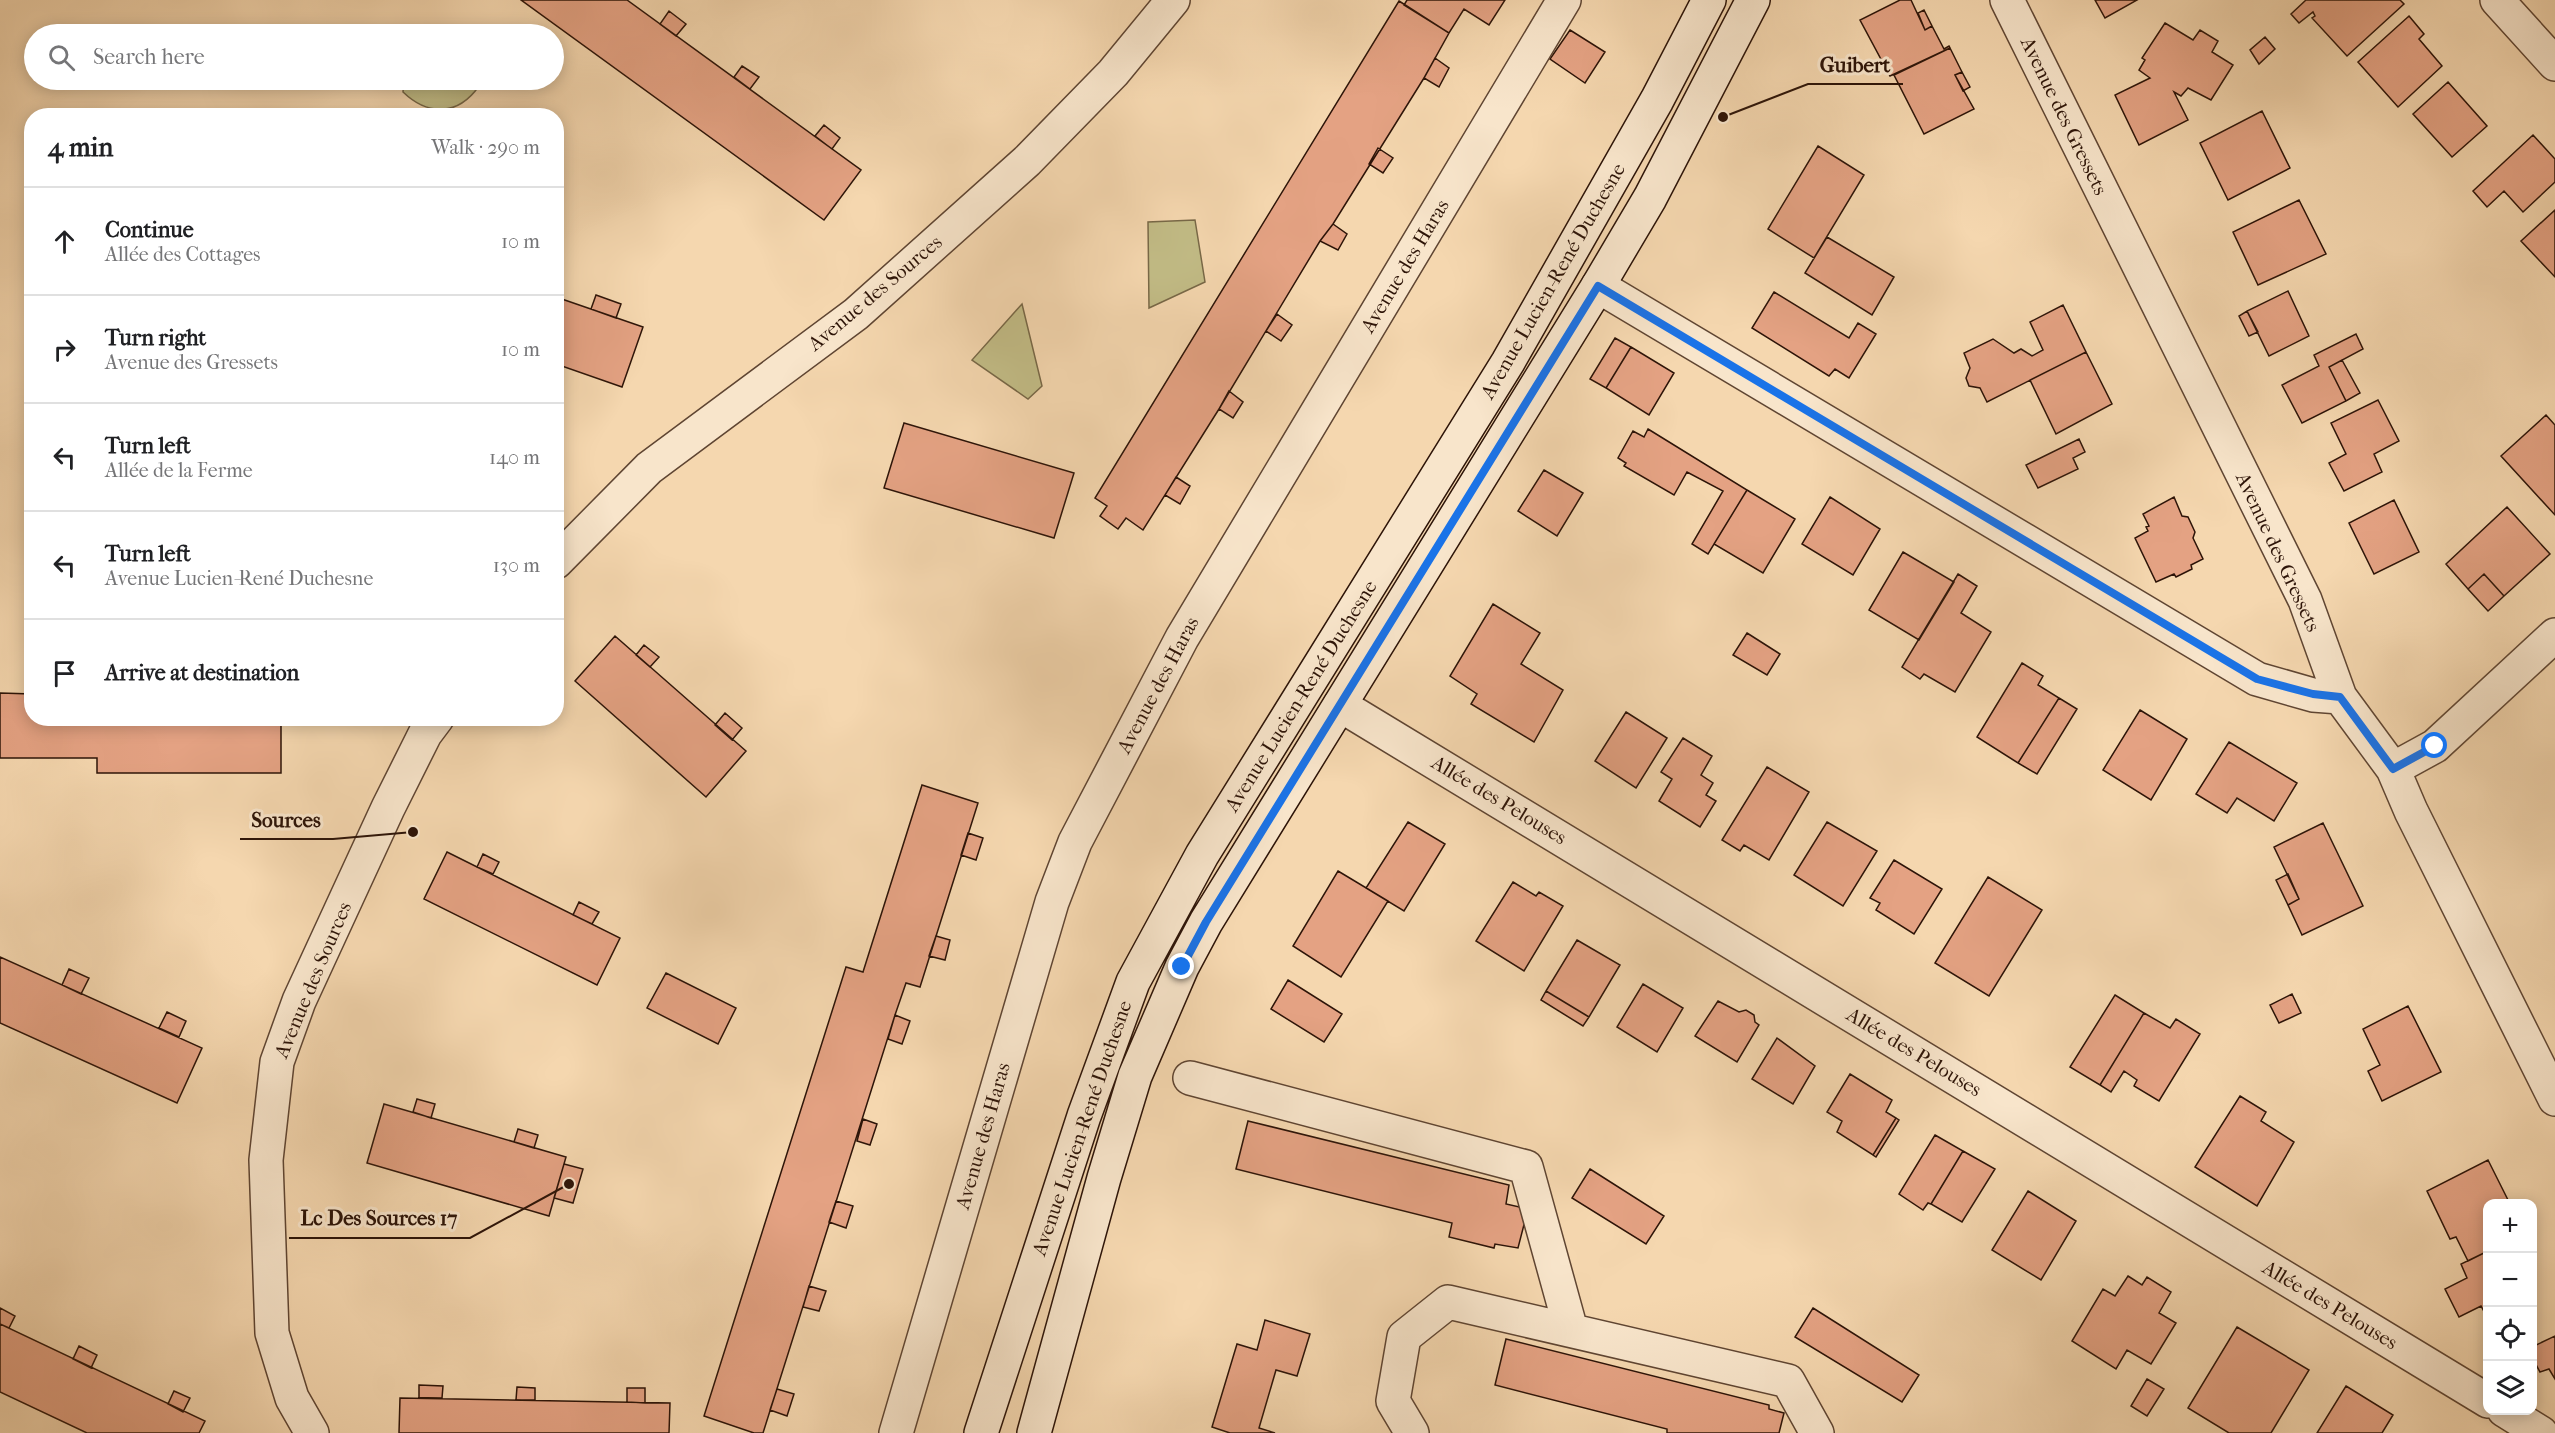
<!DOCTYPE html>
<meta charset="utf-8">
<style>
:root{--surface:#fff;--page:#f6f6f6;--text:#202124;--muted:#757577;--line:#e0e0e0}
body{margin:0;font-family:"IM FELL French Canon",serif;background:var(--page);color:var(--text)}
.controls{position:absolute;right:18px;bottom:18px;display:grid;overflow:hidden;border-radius:12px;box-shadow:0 3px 15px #0003}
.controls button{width:54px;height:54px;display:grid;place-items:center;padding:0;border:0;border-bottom:2px solid var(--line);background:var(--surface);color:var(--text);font:30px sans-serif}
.stop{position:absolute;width:18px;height:18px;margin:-14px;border:4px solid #1a73e8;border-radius:50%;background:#fff}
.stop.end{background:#1a73e8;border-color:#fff;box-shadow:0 2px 6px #0008}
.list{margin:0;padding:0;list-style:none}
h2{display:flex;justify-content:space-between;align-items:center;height:78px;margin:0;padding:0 24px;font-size:26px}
h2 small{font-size:20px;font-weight:400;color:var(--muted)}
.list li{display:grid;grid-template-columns:39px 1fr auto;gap:18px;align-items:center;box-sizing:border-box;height:108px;padding:0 24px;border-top:2px solid var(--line)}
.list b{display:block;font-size:22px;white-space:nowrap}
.list p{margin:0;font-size:20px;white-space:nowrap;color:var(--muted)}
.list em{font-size:20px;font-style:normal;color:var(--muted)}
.icon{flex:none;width:33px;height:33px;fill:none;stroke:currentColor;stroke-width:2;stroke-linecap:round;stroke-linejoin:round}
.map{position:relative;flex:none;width:2555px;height:1433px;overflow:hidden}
.search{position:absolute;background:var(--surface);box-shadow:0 3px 15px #0003;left:24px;top:24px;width:540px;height:66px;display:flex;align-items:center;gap:15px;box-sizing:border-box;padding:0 21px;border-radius:33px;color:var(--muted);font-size:22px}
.panel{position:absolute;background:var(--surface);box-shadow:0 3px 15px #0003;left:24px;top:108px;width:540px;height:618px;border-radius:24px}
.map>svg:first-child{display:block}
.green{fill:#c2bc86;stroke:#786847;stroke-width:1.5}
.building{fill:#e4a283;stroke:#2d1408;stroke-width:1.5}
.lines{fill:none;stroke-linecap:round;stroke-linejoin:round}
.minor-casing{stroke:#5f4532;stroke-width:36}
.secondary-casing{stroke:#2d1408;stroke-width:36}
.minor{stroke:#f8e5cb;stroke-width:33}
.secondary{stroke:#f8e5cb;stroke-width:33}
.route{stroke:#1a73e8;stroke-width:8}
.labels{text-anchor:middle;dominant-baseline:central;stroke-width:6;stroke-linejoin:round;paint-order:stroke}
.street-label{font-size:20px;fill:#2d1408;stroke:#f8e5cb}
.leader{fill:none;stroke:#2d1408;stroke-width:2}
.callout-dot{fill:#2d1408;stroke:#f8e5cb;stroke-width:2}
.callout-label{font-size:21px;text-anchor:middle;font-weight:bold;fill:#2d1408;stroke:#f8e5cb;stroke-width:6;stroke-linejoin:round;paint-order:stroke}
</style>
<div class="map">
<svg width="2555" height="1433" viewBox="0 0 2555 1433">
<rect width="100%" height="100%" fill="#f5d7af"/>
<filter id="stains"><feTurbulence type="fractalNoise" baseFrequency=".00333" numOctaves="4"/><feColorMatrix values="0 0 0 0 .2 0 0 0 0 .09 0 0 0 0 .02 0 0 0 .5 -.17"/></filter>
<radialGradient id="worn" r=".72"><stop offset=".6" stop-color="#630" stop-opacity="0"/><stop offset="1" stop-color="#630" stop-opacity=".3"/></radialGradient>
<path class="green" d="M404,80H476L479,86C458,116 428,116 403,92Z
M1195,220L1205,282L1149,308L1148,222Z
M1022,304L1042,386L1028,399L972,360Z"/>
<path class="building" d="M521,0H627L861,170L824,220Z
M1407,0H1505L1489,25L1464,9L1449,33L1404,5Z
M1900,0H1911L1925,30L1932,26L1944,49L1949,46L1950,48L1890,76L1860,20Z
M2095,0H2137L2105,18Z
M2306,0H2400L2404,4L2347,56L2312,18L2315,16L2313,12L2299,23L2291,14Z
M1399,1L1449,33L1424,78L1333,224L1320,241L1219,409L1143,530L1126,518L1118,529L1100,516L1107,506L1095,498Z
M1924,10L1932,26L1925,30L1918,13Z
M669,11L686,24L676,36L660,24Z
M2409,16L2424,34L2419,39L2442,66L2398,107L2358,62Z
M2165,23L2193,40L2200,30L2218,41L2212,52L2233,65L2211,100L2188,88L2181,96L2174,92L2188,120L2139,145L2115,95L2150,78L2139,70L2145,60L2142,58Z
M1570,30L1605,52L1585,83L1550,59Z
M2265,37L2275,49L2259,64L2250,50Z
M1950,48L1962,72L1955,75L1974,109L1924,134L1894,75Z
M1435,58L1449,68L1439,87L1424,78Z
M742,66L759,77L750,89L734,77Z
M1962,72L1970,87L1963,91L1955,75Z
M2448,82L2487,126L2452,157L2413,114Z
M2262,111L2290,168L2228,200L2200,143Z
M824,125L840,138L832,149L815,136Z
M2533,135L2555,159V182L2523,212L2504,191L2487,207L2473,191Z
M1818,146L1864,175L1814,258L1768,229Z
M1378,148L1393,158L1383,173L1369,164Z
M2299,200L2326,254L2258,285L2233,232Z
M2555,210V277L2521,241Z
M1333,224L1347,234L1338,250L1320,241Z
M1827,237L1894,277L1872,315L1805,273Z
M2288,291L2309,336L2269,356L2247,311Z
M1774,292L1849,338L1858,323L1876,334L1849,378L1835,369L1829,376L1752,328Z
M596,295L621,304L616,318L591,309Z
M556,297L643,327L622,387L556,364Z
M2063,305L2086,352L1987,402L1980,388L1969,386L1966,378L1970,368L1964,353L1993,339L2014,353L2021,349L2032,356L2043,350L2030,322Z
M2247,311L2258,332L2249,336L2239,316Z
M1277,314L1292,325L1281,341L1266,331Z
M2356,334L2363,349L2329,367L2346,401L2302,423L2282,385L2319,366L2314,355Z
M1615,338L1631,347L1606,388L1590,379Z
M1631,347L1674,373L1649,415L1606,388Z
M2086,352L2112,404L2056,434L2030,380Z
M2342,360L2360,393L2346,401L2329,367Z
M1229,391L1243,402L1233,418L1219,409Z
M2378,400L2399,441L2374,454L2382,472L2344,491L2329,463L2346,454L2331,423Z
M2546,415L2555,425V515L2501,456Z
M904,423L1074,473L1054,538L884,488Z
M1648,429L1747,490L1708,554L1692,544L1723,491L1687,472L1674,495L1624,466L1626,463L1618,458L1633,431L1644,437Z
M2079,439L2085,452L2073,458L2078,469L2038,488L2026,465Z
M1544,470L1583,493L1557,536L1518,511Z
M1176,477L1190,486L1180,504L1165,495Z
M1747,490L1795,519L1763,573L1714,544Z
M1830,497L1880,529L1853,575L1802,544Z
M2174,497L2182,516L2188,517L2195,532L2193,538L2203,559L2191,565L2192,569L2176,577L2174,574L2156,582L2135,538L2148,531L2146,527L2149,526L2143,514Z
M2394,500L2419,552L2374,574L2349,523Z
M2507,507L2550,554L2504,596L2484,574L2468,589L2446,564Z
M1903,552L1954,582L1919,640L1869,610Z
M1958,574L1977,586L1961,613L1991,632L1955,692L1924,674L1920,679L1902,667Z
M2484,574L2504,596L2488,611L2468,589Z
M1493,604L1540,633L1521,664L1563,690L1534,742L1471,704L1477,694L1450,676Z
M1747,633L1780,654L1767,675L1733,655Z
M615,636L746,751L706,797L575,681Z
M644,645L659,657L650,667L636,655Z
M2022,663L2043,676L2038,685L2059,698L2018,763L1977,737Z
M0,693L32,694V718H281V773H97V758H0Z
M2059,698L2077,709L2037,774L2018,763Z
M2140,710L2187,739L2151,800L2103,770Z
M1626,712L1667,738L1636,788L1595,761Z
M725,713L742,728L732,740L715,725Z
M1683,738L1712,756L1701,775L1713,783L1706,795L1716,801L1700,827L1659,801L1672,779L1661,772Z
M2229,742L2297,783L2274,821L2237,798L2227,813L2196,794Z
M1767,767L1809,792L1769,860L1744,845L1740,851L1722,840Z
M922,785L978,803L920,987L906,983L895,1015L763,1433H754L704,1416L846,967L863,972Z
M1408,822L1445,844L1404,911L1366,888Z
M1827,822L1877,851L1843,906L1794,875Z
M2323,823L2363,906L2302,935L2288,905L2299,899L2274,847Z
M968,833L983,838L976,860L961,855Z
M447,852L620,938L597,985L424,899Z
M483,854L499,862L493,874L477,867Z
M1894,860L1942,889L1914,934L1876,910L1880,903L1870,898Z
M1338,871L1388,901L1341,977L1293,946Z
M2288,874L2299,899L2288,905L2276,880Z
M1988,877L2042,910L1989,996L1935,963Z
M1513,882L1536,896L1539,892L1563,906L1524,971L1476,941Z
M579,902L599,912L592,924L573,915Z
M936,936L950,940L945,960L929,956Z
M1577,940L1620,965L1589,1017L1546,991Z
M0,957L202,1048L177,1103L0,1023Z
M69,969L89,978L81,994L62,985Z
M666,973L736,1008L718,1044L647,1008Z
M1288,980L1342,1014L1324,1042L1271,1009Z
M1643,984L1683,1008L1657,1052L1617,1027Z
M1546,991L1589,1017L1583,1026L1541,1000Z
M2292,994L2301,1013L2279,1023L2270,1005Z
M2115,995L2144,1013L2100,1085L2070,1067Z
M1718,1001L1739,1012L1746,1010L1754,1015L1755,1022L1759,1025L1737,1062L1695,1036Z
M2408,1006L2441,1072L2382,1101L2368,1071L2380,1065L2363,1029Z
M167,1012L186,1021L179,1037L159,1028Z
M2144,1013L2170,1028L2176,1019L2200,1034L2159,1101L2134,1086L2137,1080L2124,1071L2111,1092L2100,1085Z
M895,1015L910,1021L902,1044L888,1039Z
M1777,1038L1815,1066L1793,1104L1752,1079Z
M1850,1074L1892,1100L1886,1112L1896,1118L1873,1155L1837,1132L1842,1121L1827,1112Z
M2240,1096L2266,1112L2261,1121L2294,1142L2257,1206L2195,1167Z
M417,1099L435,1104L431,1118L413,1112Z
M384,1104L566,1157L549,1216L367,1163Z
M1896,1118L1899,1120L1876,1157L1873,1155Z
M863,1119L877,1124L870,1145L857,1141Z
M1248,1121L1509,1185L1506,1204L1528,1209L1518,1248L1495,1244L1494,1248L1449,1237L1452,1223L1236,1169Z
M518,1129L538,1135L534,1148L514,1142Z
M1935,1135L1963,1151L1931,1204L1928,1203L1923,1210L1899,1194Z
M1963,1151L1995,1169L1962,1222L1931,1204Z
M2488,1160L2510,1204H2488V1251L2468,1261L2456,1237L2450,1239L2427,1191Z
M564,1164L583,1169L573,1203L554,1198Z
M1590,1169L1664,1216L1646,1244L1572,1198Z
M2028,1191L2076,1221L2041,1280L1992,1250Z
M836,1201L853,1206L846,1228L829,1222Z
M2488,1251V1319L2481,1306L2459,1317L2445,1289L2467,1278L2461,1264Z
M2128,1276L2142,1285L2147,1277L2171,1292L2159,1313L2176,1323L2151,1364L2127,1350L2116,1369L2072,1341L2103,1289L2115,1296Z
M809,1286L826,1291L819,1311L803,1307Z
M0,1308L15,1316L9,1328L0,1324Z
M1813,1308L1919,1375L1902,1402L1795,1337Z
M1265,1320L1310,1334L1297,1376L1276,1370L1259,1428L1275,1433H1230L1212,1427L1237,1344L1257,1350Z
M0,1324L205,1421L199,1433H87L0,1392Z
M2237,1327L2309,1370L2271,1433H2229L2188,1408Z
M2555,1336V1379L2549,1369L2540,1372L2532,1357V1347Z
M1506,1339L1769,1405V1409L1784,1413L1779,1433H1667V1429L1495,1385Z
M79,1346L97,1355L91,1368L73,1359Z
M2147,1379L2164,1389L2147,1416L2131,1406Z
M419,1385L443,1386L442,1398H419Z
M2346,1386L2393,1415L2382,1433H2317Z
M517,1387L535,1388V1400H516Z
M627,1388H645V1403L627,1402Z
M777,1389L794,1394L787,1416L770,1410Z
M174,1391L190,1398L183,1412L168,1404Z
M400,1398L670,1403L669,1433H399Z"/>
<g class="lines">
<g class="minor-casing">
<path id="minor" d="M2007,0L2305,600L2340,697L2393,769L2411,811L2555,1099
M2497,0L2555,64
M1598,286L2257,679L2313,695L2340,697
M556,562L649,468L856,314L1027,161L1113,73L1173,0
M1340,705L2488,1401
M2393,769L2435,746L2555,635
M1190,1078L1526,1167L1571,1330
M2504,1410L2541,1433
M312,1433L292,1398L272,1333L266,1160L277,1062L299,1001L388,808L425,734L437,718
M896,1433L1052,902L1075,842L1182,638L1564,0
M1412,1433L1393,1401L1404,1337L1448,1302L1788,1381L1817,1433"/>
</g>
<g class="secondary-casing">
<path id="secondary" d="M981,1433L1084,1116L1133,982L1202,855L1508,362L1657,100L1709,0
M1034,1433L1104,1178L1135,1076L1182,967L1206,922L1598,286L1650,198L1753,0"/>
</g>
<use href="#minor" class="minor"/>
<use href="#secondary" class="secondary"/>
</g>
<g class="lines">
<path class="route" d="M1182,967L1206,922L1598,286L2257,679L2313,694L2340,697L2393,769L2435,746"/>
</g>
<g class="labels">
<g class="street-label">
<text transform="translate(2064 116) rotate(64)">Avenue des Gressets</text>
<text transform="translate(1405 266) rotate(-59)">Avenue des Haras</text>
<text transform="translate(1553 281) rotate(-60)">Avenue Lucien-René Duchesne</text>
<text transform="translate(875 293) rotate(-40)">Avenue des Sources</text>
<text transform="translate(2278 552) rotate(65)">Avenue des Gressets</text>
<text transform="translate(1158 685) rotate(-62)">Avenue des Haras</text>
<text transform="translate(1301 696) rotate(-58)">Avenue Lucien-René Duchesne</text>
<text transform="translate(1499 800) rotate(31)">Allée des Pelouses</text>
<text transform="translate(313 980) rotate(-67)">Avenue des Sources</text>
<text transform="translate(1914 1052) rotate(31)">Allée des Pelouses</text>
<text transform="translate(1082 1128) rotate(-71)">Avenue Lucien-René Duchesne</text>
<text transform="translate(983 1136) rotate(-74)">Avenue des Haras</text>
<text transform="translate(2330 1305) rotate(31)">Allée des Pelouses</text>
</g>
</g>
<path class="leader" d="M1723 117L1808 84H1903M413 832L333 839H240M569 1184L470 1238H289"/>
<g class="callout-dot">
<circle cx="1723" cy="117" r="6"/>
<circle cx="413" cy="832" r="6"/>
<circle cx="569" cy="1184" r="6"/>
</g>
<g class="callout-label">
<text x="1855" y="72">Guibert</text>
<text x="286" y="827">Sources</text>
<text x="379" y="1225">Lc Des Sources 17</text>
</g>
<rect width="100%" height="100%" filter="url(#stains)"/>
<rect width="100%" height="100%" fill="url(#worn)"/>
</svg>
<div class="controls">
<button>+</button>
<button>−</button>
<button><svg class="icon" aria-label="locate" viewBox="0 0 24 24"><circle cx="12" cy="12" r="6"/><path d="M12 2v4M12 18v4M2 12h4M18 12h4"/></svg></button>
<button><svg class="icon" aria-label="layers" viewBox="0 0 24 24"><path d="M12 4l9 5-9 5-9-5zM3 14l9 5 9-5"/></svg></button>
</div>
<div class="stop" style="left:2435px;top:746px"></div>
<div class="stop end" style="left:1182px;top:967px"></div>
<div class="search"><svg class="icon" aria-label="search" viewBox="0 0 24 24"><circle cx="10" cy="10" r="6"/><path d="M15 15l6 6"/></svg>Search here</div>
<section class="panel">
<h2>4 min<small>Walk · 290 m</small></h2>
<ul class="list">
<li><svg class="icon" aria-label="ahead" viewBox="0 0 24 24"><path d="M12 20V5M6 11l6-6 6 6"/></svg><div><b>Continue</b><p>Allée des Cottages</p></div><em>10 m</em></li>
<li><svg class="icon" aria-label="right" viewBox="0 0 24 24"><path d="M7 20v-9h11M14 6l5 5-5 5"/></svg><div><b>Turn right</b><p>Avenue des Gressets</p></div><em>10 m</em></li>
<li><svg class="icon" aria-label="left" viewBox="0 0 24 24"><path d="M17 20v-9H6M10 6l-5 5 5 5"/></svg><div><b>Turn left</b><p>Allée de la Ferme</p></div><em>140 m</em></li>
<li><svg class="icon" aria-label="left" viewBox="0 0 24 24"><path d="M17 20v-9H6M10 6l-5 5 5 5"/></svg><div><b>Turn left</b><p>Avenue Lucien-René Duchesne</p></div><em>130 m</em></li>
<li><svg class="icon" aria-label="arrive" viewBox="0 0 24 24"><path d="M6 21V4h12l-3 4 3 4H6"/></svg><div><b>Arrive at destination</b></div></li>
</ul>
</section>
</div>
